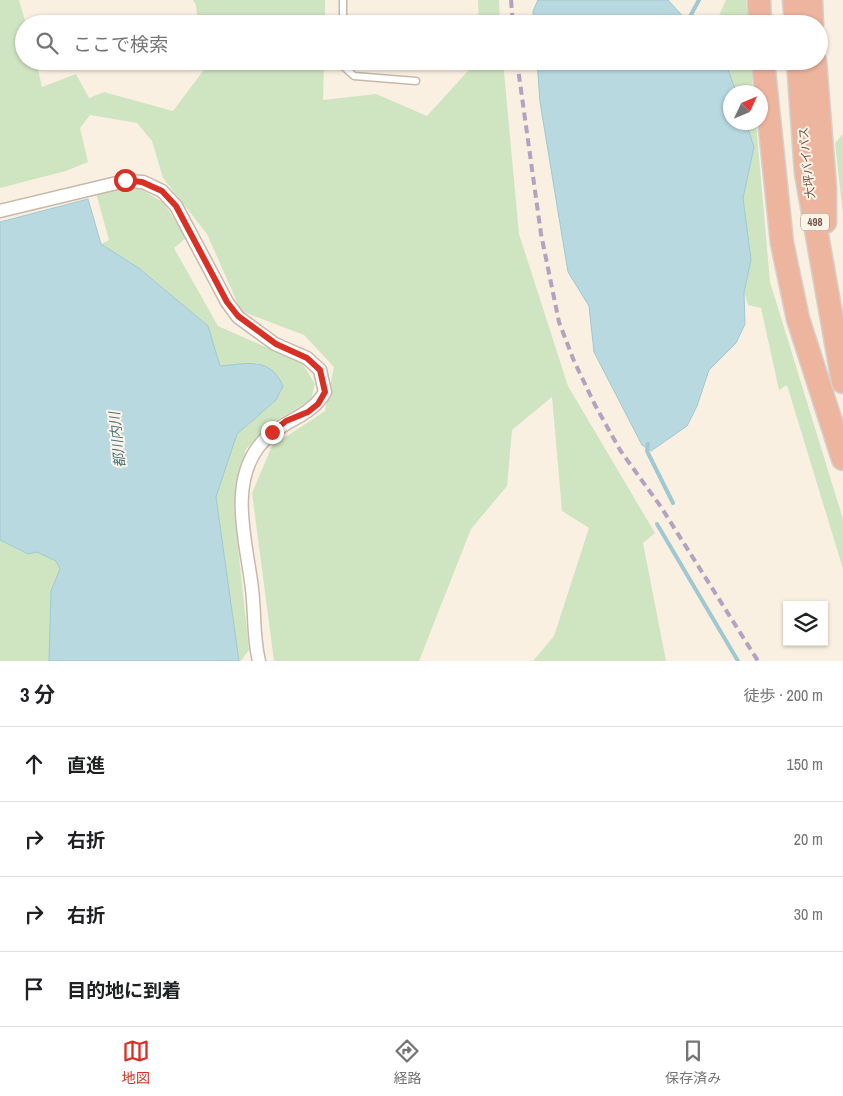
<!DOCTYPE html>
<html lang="ja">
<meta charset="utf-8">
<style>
:root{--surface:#fff;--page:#f2f2f2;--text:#202124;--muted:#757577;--line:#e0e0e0;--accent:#d93025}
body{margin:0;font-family:"Archivo Narrow","Noto Sans JP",sans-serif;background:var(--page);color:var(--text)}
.controls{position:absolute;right:15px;bottom:15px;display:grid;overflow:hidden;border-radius:0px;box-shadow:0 1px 4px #0004}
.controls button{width:45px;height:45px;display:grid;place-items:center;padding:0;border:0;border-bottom:1px solid var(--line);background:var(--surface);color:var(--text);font:25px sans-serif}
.compass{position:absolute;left:723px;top:85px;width:45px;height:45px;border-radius:50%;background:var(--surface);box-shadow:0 1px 4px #0004;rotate:46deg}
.stop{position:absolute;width:15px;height:15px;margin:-11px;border:4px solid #d93025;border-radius:50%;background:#fff}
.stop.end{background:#d93025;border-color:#fff;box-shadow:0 1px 5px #0008}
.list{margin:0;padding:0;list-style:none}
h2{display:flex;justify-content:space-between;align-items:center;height:65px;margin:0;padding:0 20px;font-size:21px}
h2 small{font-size:16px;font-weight:400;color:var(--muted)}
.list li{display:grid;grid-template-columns:32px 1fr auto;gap:15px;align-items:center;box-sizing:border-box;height:75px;padding:0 20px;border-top:1px solid var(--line)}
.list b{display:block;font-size:19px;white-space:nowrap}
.list em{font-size:16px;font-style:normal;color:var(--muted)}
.icon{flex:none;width:28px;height:28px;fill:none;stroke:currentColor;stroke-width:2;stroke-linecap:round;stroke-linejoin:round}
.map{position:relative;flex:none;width:843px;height:661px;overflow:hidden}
.search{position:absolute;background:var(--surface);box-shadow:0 1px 4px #0004;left:15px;right:15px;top:15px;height:55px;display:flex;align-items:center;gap:12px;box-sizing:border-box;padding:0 18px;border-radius:28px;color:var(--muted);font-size:19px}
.sheet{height:365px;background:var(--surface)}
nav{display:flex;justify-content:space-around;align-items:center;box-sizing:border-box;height:70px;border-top:1px solid var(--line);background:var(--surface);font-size:14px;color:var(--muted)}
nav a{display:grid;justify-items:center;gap:2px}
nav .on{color:var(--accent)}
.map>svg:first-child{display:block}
.green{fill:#cfe5c2}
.water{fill:#b8d9e0;stroke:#a0c8d1}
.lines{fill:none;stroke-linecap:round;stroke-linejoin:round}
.stream{stroke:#a0c8d1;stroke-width:4}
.lane-casing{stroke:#c8b8aa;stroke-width:9}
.street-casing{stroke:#c8b8aa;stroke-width:15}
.highway-casing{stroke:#d6d0cd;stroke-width:25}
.lane{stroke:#fff;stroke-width:6}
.street{stroke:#fff;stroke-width:12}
.highway{stroke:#edb49e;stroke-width:22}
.rail{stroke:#b3a2c0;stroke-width:4;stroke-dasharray:8 5;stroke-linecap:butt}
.route{stroke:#d93025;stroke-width:6}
.labels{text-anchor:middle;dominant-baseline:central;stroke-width:4;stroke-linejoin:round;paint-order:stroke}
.shield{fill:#fdf4e7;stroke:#98877a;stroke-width:1}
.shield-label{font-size:11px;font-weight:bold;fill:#6d584b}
.street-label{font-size:12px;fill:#6d584b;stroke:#fdf4e7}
.water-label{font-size:14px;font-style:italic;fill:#47747f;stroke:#fdf4e7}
</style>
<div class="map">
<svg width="843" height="661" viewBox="0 0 843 661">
<rect width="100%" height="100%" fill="#f9f0e1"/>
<path class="green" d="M0,0H19L26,24H24V61H36L42,87L76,74L89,98L104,92L173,111L203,71L202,61H324L323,100L376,94L427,116L477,61H503L519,234L568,386L655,533L643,543L666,661H533L554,636L589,528L562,511L552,397L512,430L507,486L471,529L419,661H274L252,493L272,446L325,411L334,367L304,335L241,311L207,234L163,178L152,141L137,123L90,115L80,128L88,162L66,171L0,188Z
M193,0H325V24H198L196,5Z
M478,0H499L500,24H479Z
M726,0H746L748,24H715Z
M725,61H751L753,92H736Z
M746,123H756L770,282L843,519V569L787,385L779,390L761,308L748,305L744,292L751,260L743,198L754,147Z
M843,134V215L835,143Z
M136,186L164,203L186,238L174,248L218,326L302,363L315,384L311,400L272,423L246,449L234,509L249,650L241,661H239L216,497L237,434L276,400L258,363L220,366L208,326L140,269L101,244L109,240L96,193Z
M0,540L27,554L37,552L56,561L60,569L51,591L49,661H0Z"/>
<path class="water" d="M538,0H668L690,24H534L533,11Z
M537,61H725L736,92H730V122L746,123L754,147L743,198L751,260L744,292L745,324L736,343L709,370L697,406L687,426L651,451L642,445L594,352L589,306L568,272L540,102Z
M88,199L101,244L140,269L208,326L220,366C247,364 270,356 283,386L276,400L237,434L216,497L239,661H49L51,591L60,569L56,561L37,552L28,554L0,540V222Z"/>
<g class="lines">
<path class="stream" d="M686,24L699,0
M648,444L647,451L673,503
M657,524L738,661"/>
<g class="lane-casing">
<path id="lane" d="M343,0V24
M343,61V66L354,76L416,81"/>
</g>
<g class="street-casing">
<path id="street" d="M0,211L125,181L143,182L162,191L176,206L227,302L238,317L275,344L307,358L320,370L325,392C310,419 279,420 259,446C228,486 247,544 252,589C255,613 253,637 259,661"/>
</g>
<g class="highway-casing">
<path id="highway" d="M759,0L760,24
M794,0L796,24
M811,0L812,24
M763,61L782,243L798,319L843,459
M798,61L806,173L843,382
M815,61L825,188V222"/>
</g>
<use href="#lane" class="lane"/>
<use href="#street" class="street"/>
<use href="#highway" class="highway"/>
<path class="rail" d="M511,0L513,24
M517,61L541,234L559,322L574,361L595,405L620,450L661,507L758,661"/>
</g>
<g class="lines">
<path class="route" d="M125,180L142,182L162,191L176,206L227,302L238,316L276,344L307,358L320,370L325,392L318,404L308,412L286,421L272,432"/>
</g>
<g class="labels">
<rect class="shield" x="801" y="213.5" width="28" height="17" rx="4"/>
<g class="shield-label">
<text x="815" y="222">498</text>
</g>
<g class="street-label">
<text transform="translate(807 163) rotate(-96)">大坪バイパス</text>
</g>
<g class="water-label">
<text transform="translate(117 440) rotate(-96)">都川内川</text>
</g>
</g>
</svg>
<div class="controls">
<button><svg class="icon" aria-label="layers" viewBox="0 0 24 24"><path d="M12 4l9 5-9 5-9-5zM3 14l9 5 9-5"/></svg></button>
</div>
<svg class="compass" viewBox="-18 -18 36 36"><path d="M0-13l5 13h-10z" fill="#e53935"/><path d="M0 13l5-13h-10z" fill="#757577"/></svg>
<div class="stop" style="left:125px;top:180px"></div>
<div class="stop end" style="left:272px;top:432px"></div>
<div class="search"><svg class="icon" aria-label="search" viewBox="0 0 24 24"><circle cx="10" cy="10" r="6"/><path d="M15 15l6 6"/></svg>ここで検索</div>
</div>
<section class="sheet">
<h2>3 分<small>徒歩 · 200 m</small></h2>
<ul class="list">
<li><svg class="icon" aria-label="ahead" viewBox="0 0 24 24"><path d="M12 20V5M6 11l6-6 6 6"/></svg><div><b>直進</b></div><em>150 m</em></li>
<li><svg class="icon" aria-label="right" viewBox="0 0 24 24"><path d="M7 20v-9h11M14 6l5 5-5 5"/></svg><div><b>右折</b></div><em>20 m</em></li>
<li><svg class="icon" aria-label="right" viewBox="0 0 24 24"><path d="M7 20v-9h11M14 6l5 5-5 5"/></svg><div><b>右折</b></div><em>30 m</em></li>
<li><svg class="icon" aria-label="arrive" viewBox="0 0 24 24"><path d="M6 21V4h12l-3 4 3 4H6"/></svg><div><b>目的地に到着</b></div></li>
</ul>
</section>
<nav>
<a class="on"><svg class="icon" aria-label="map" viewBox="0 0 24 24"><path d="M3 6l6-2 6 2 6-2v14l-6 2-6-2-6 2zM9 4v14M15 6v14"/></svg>地図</a>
<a><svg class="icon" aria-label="directions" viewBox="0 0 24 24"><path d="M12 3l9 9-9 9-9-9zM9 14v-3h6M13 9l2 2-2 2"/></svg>経路</a>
<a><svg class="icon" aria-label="saved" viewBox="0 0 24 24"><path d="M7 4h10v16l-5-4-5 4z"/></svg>保存済み</a>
</nav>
